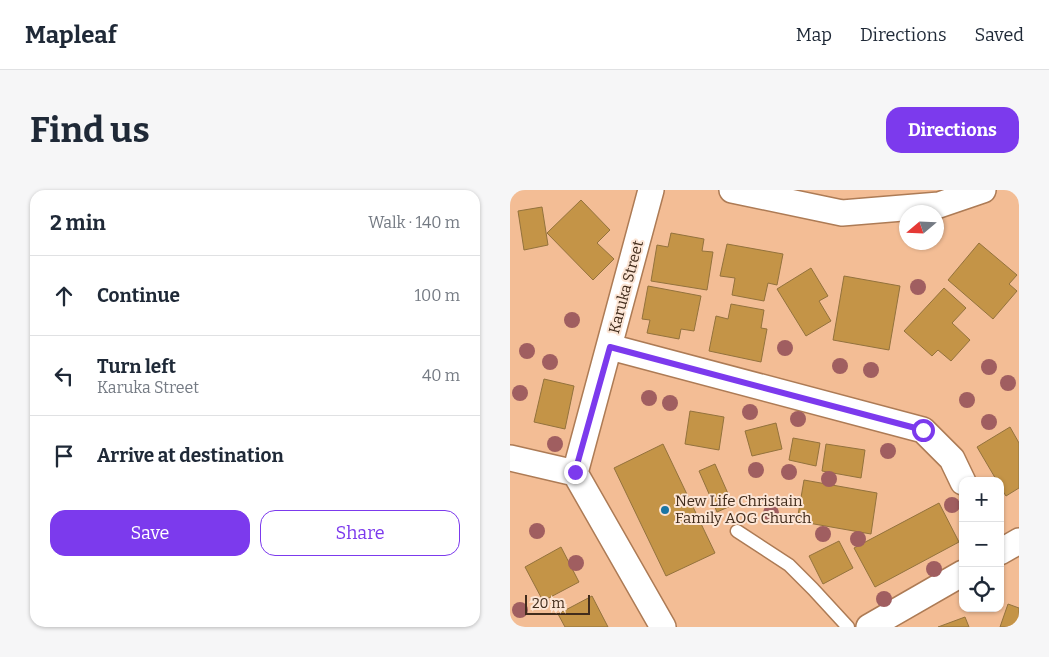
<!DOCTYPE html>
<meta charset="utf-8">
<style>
:root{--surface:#fff;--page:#f6f6f7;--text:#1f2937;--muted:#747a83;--line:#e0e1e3;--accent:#7c3aed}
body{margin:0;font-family:Bitter,serif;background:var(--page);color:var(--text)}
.controls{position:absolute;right:15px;bottom:15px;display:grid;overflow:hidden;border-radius:10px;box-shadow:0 1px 4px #0004}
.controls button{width:45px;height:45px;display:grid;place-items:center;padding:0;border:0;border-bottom:1px solid var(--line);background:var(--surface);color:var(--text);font:25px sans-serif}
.compass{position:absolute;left:389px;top:15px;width:45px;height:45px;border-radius:50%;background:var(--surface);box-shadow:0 1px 4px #0004;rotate:251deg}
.scale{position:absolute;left:15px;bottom:12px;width:65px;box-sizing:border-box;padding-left:5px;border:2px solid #412c1c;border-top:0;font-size:14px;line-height:18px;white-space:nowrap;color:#412c1c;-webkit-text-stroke:4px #fce5d5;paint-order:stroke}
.stop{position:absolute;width:15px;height:15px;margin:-11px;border:4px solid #7c3aed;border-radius:50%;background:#fff}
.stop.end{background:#7c3aed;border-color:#fff;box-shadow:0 1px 5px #0008}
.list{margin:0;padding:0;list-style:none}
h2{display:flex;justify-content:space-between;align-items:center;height:65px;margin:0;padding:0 20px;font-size:21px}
h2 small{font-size:16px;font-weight:400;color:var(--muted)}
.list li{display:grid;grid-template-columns:32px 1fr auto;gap:15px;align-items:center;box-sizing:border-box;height:80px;padding:0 20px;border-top:1px solid var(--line)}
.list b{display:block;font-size:19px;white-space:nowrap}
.list p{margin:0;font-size:16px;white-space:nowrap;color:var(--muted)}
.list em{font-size:16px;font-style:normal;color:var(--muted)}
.actions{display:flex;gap:10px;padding:15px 20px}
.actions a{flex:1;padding:11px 0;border:1px solid var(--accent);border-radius:15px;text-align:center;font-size:18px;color:var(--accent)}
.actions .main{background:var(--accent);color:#fff}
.icon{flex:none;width:28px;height:28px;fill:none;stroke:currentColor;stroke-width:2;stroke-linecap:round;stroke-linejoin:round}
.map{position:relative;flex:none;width:509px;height:437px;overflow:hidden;border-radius:15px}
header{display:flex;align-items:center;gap:30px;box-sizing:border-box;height:70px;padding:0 25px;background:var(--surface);border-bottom:1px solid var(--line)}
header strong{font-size:24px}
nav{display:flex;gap:28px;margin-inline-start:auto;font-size:18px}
.intro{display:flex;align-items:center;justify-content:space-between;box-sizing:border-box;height:120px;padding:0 30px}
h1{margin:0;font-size:35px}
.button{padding:12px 22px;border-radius:15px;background:var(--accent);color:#fff;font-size:18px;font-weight:700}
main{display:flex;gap:30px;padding:0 30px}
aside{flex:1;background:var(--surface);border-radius:15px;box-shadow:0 1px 4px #0004}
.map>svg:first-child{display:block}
.building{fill:#c49447;stroke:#93723d}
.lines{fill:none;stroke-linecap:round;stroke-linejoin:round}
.lane-casing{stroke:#ad7b55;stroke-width:15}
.street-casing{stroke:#ad7b55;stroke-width:28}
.lane{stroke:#fff;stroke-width:12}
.street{stroke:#fff;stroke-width:25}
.tree{fill:#a05e60}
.route{stroke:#7c3aed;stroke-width:6}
.poi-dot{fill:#1b75a4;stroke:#fce5d5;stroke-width:2}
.labels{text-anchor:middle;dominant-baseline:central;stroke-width:4;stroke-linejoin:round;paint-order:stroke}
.street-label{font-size:15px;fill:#412c1c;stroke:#fce5d5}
.poi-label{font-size:15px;fill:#412c1c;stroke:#fce5d5;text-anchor:start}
</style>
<header>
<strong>Mapleaf</strong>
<nav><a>Map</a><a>Directions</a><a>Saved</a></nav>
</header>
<div class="intro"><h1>Find us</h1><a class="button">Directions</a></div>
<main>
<aside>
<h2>2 min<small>Walk · 140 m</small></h2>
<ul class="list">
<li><svg class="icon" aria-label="ahead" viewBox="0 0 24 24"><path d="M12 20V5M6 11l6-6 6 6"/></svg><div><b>Continue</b></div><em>100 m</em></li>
<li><svg class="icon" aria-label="left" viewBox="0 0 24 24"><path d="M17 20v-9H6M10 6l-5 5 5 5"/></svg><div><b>Turn left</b><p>Karuka Street</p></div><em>40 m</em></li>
<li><svg class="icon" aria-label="arrive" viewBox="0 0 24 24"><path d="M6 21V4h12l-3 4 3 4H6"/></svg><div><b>Arrive at destination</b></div></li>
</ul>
<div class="actions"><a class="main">Save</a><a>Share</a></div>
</aside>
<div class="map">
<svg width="509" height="437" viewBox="0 0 509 437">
<rect width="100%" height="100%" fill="#f3bd95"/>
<path class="building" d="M71,10L100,40L87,53L104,69L83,90L37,43Z
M32,17L38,55L14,60L8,21Z
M161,43L194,49L192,61L203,62L197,100L141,91L147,55L158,57Z
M469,53L507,85L499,94L507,101L483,129L438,90Z
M217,54L273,64L267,95L258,93L254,111L222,105L225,88L210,86Z
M301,78L318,106L309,111L321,131L296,146L267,99Z
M334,86L390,96L379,160L323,150Z
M138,96L191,106L184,141L171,139L169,149L137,143L140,130L132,129Z
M434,98L456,118L442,133L460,150L441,171L428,160L422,166L394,141Z
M221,114L254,120L251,138L257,139L251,172L199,161L206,126L218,129Z
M34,189L64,196L55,239L24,232Z
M180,221L214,227L209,260L175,254Z
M266,233L272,259L242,266L235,241Z
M500,237L509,253V298L496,306L490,297V291H487L467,257Z
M283,248L310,253L306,276L279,270Z
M153,254L205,363L156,386L104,278Z
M316,254L355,260L351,288L312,281Z
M205,274L223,315L207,322L189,281Z
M294,290L367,303L361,344L287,331Z
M429,313L449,352L365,397L344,358Z
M329,351L343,378L313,394L299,366Z
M51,357L69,392L33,411L15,377Z
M82,406L98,437H55L48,424Z
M498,414L509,418V437H490Z
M455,427L459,437H428Z"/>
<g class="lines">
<g class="lane-casing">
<path id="lane" d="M227,341L279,375L303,399L338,437"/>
</g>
<g class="street-casing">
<path id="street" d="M141,0L65,283L153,437
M222,0L332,23L429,15L473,0
M100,157L413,240L442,269L453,292
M0,268L65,283
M490,362L509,351
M359,437L453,383"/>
</g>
<use href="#lane" class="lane"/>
<use href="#street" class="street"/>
</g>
<g class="tree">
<circle cx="408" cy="97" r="8"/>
<circle cx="62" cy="130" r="8"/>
<circle cx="275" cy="158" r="8"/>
<circle cx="17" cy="161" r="8"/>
<circle cx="40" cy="172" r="8"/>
<circle cx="330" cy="176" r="8"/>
<circle cx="479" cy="177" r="8"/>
<circle cx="361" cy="180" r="8"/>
<circle cx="498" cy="193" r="8"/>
<circle cx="10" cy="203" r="8"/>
<circle cx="139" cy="208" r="8"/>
<circle cx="457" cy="210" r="8"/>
<circle cx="160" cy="213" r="8"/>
<circle cx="240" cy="222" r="8"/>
<circle cx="288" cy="229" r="8"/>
<circle cx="479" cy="232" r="8"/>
<circle cx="45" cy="254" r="8"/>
<circle cx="378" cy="261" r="8"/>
<circle cx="246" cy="280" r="8"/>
<circle cx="279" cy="282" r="8"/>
<circle cx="319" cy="289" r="8"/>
<circle cx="442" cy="315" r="8"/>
<circle cx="261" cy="323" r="8"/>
<circle cx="27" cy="341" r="8"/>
<circle cx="313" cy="344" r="8"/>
<circle cx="348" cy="349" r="8"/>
<circle cx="66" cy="373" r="8"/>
<circle cx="424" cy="379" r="8"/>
<circle cx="374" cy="409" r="8"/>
<circle cx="10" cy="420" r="8"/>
</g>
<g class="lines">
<path class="route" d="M65,282L100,157L413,240"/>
</g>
<circle class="poi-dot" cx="155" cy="320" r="5"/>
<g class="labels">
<g class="street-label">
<text transform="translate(116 97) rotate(-75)">Karuka Street</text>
</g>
<g class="poi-label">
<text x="165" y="311">New Life Christain<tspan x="165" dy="17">Family AOG Church</tspan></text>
</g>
</g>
</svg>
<div class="controls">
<button>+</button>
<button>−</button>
<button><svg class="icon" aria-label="locate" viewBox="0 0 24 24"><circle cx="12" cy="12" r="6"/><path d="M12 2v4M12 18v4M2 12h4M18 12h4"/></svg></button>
</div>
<svg class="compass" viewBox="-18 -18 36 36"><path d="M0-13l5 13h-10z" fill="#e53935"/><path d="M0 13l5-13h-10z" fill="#747a83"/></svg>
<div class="scale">20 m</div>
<div class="stop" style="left:413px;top:240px"></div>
<div class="stop end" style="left:65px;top:282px"></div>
</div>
</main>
